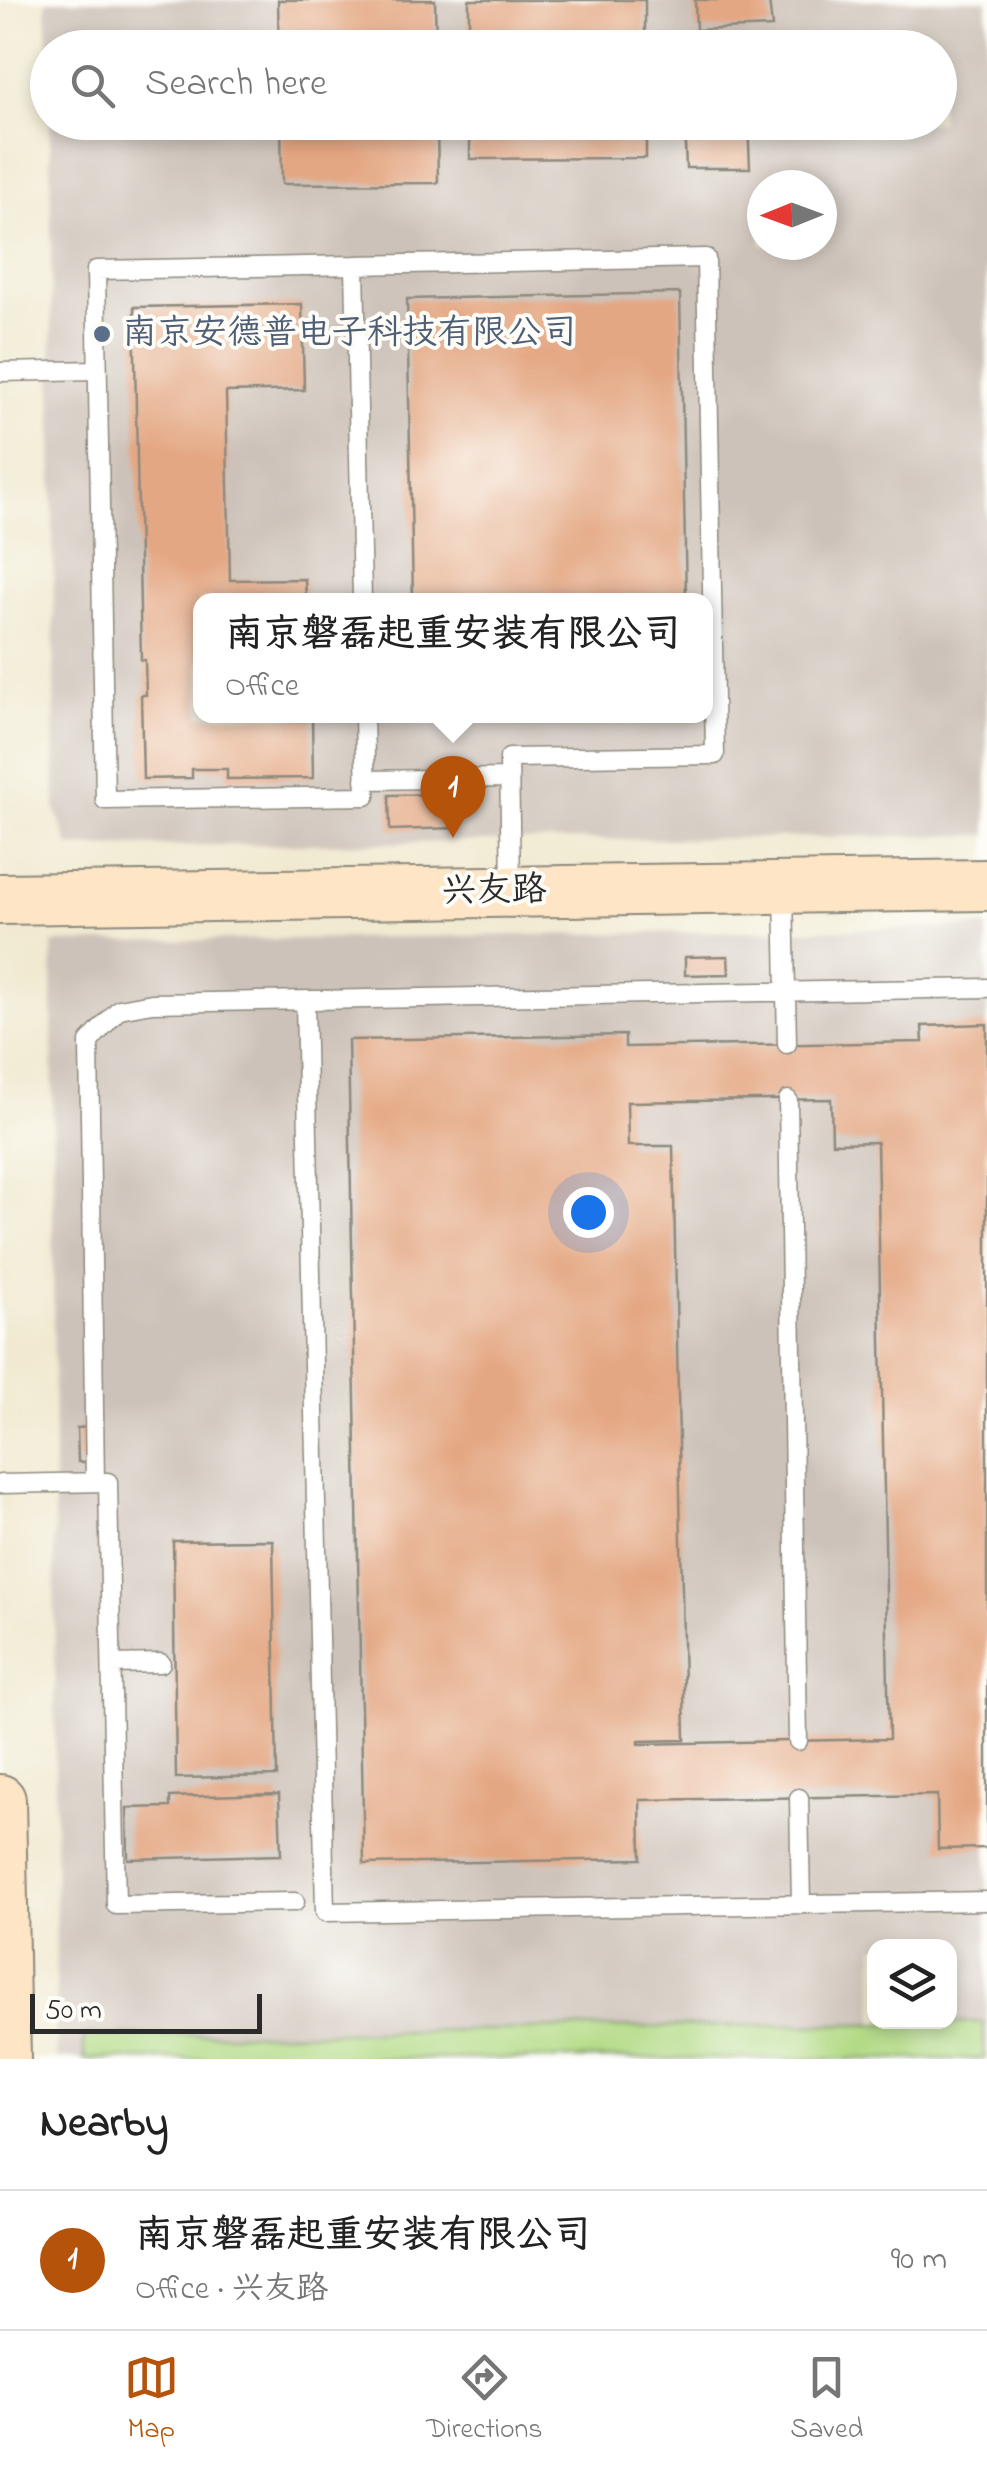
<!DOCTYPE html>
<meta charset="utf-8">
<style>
:root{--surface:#fff;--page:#f6f6f6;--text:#222;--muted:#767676;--line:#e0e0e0;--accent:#b45309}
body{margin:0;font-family:"Indie Flower","LXGW WenKai TC",sans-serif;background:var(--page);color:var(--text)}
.controls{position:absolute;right:30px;bottom:30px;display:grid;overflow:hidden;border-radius:20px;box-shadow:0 5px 15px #0003}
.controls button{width:90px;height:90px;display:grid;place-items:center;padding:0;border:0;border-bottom:2px solid var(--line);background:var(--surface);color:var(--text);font:50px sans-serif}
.compass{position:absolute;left:747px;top:170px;width:90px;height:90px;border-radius:50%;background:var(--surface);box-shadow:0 5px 15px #0003;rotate:269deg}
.scale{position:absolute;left:30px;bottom:25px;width:232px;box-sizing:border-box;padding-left:10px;border:5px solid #2b2b2b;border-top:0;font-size:28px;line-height:35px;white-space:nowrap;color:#2b2b2b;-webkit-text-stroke:8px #fdfcf7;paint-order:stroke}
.you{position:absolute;left:588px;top:1212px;width:35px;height:35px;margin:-25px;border:8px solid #fff;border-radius:50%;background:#1a73e8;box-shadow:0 0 0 15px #1a73e833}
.badge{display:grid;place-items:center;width:65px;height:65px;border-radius:50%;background:var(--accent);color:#fff;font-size:32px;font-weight:700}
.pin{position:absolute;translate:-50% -82px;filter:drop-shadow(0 2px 5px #0008)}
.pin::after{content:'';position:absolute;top:52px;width:35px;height:30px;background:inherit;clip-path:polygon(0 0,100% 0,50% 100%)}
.popup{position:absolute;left:193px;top:593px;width:520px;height:130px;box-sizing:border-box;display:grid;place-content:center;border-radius:20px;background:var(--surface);filter:drop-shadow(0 2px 8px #0005);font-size:32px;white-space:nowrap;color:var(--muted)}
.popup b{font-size:38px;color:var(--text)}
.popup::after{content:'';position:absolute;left:50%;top:100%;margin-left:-20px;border:20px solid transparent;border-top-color:var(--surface)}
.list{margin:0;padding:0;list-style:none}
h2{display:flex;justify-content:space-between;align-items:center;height:130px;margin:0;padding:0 40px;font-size:42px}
h2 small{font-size:32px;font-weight:400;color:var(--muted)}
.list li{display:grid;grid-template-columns:65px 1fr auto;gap:30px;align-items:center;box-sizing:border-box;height:140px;padding:0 40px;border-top:2px solid var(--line)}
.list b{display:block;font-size:38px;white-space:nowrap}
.list p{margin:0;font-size:32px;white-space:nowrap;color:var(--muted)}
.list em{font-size:32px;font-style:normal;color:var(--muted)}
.icon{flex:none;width:55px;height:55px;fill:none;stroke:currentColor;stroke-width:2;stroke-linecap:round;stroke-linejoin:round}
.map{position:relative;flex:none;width:987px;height:2059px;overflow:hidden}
.search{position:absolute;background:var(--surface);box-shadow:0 5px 15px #0003;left:30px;right:30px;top:30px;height:110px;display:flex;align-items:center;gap:25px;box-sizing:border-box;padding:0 35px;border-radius:55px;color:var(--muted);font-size:38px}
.sheet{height:270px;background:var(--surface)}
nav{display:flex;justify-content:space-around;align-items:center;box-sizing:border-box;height:140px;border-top:2px solid var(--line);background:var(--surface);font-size:28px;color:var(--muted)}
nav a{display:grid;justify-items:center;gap:5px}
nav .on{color:var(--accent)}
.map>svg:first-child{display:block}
.industrial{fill:#cdc2b9;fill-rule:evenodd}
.green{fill:#b1da84;stroke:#6e8258;stroke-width:2.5}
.building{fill:#e4a783;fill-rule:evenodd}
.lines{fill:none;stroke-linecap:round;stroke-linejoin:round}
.lane-casing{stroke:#8e8a7e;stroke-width:21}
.secondary-casing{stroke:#8e8a7e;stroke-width:54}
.lane{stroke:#fff;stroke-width:18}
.secondary{stroke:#fde5c5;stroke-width:50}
.service-dot{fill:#5c6f8a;stroke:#fdfcf7;stroke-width:4}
.labels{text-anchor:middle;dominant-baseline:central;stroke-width:8;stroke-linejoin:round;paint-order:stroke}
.service-label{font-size:35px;fill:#4e5e75;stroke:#fdfcf7;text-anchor:start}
.street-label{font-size:35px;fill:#2b2b2b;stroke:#fdfcf7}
</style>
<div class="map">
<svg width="987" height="2059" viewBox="0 0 987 2059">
<rect width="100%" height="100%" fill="#fdfcf7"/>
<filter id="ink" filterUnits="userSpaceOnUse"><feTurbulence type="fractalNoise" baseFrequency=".01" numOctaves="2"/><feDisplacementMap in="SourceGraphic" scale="20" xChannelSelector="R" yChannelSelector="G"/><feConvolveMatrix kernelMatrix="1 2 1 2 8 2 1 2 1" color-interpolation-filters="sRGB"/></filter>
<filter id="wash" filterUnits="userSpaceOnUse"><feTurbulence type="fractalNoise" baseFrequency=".0048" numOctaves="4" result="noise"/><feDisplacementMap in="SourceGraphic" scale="40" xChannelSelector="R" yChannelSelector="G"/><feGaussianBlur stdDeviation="2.25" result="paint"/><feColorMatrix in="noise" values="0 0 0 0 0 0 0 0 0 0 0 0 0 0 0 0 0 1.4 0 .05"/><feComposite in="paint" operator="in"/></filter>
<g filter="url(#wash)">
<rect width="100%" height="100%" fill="#f1ead1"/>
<path class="industrial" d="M46,0H987V835L69,847L55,808L50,123L940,122V48L48,47ZM762,185H822V245H762ZM200,600H706V716H200Z
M987,927V2059H56L52,943ZM874,1946H950V2022H874Z"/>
<path class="green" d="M984,2022V2059H84V2036Z"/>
<g id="blocks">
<path class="building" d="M278,0H435L436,48H279Z
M469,0H645V48H469Z
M695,0H769L772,27L696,30Z
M281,122H437L438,183L282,184Z
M470,122H646V158L470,159Z
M684,122H748L750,168H686Z
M680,293L686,600H413L407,299Z
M302,304L304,390L226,392L230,580L305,579L306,600H200V716H312L313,778L227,779V769H192V778L143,779L141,695H146L145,660H141L134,307Z
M456,794L457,828L390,830L389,795Z
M728,956L729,974L685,975V957Z
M987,1024V1848L938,1849L937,1795L640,1800L641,1859L364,1864L348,1040L625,1035V1047L923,1042L922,1026ZM831,1099L832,1143L877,1142L889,1739L639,1744V1741L685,1740L673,1146H628L627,1102Z
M90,1427L91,1462H78L77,1428Z
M273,1540L277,1776L176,1778L173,1541Z
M279,1794L281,1855L128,1859L127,1808L170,1807V1797Z"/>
</g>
</g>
<g filter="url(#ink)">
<use href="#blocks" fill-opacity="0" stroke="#8e8a7e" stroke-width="2.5"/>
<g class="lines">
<g class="lane-casing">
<path id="lane" d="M355,265L706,258L715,755L509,758L511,887
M0,372L97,370
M362,600L355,265L96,270L105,800L366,796L364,716
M365,780L509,778
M784,889L787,1044
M305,1001L325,1912L987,1901
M788,1100L798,1741
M95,1482L89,1042L119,1009L152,1003L987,988
M0,1484L108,1482L116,1905L295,1902
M112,1664L161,1663
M799,1798L801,1904"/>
</g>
<g class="secondary-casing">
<path id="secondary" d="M0,899L987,885
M0,1800L5,2059"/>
</g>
<use href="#lane" class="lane"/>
<use href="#secondary" class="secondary"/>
</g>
</g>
<circle class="service-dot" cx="102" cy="334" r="10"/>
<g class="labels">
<g class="service-label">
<text x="122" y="334">南京安德普电子科技有限公司</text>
</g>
<g class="street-label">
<text transform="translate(494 892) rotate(-1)">兴友路</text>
</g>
</g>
</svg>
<div class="controls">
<button><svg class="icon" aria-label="layers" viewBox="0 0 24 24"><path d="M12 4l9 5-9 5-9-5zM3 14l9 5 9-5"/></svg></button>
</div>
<svg class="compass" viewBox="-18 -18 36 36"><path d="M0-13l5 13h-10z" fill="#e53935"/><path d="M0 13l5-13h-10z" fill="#767676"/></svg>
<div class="scale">50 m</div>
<div class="you"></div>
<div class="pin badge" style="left:453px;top:838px">1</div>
<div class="popup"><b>南京磐磊起重安装有限公司</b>Office</div>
<div class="search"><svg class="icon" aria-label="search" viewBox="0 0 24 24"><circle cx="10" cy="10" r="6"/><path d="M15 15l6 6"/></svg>Search here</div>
</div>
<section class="sheet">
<h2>Nearby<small></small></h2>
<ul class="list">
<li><span class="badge">1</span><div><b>南京磐磊起重安装有限公司</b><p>Office · 兴友路</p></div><em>90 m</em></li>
</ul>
</section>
<nav>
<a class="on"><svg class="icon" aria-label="map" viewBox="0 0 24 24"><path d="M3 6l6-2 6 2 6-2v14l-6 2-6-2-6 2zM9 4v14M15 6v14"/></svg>Map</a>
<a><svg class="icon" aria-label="directions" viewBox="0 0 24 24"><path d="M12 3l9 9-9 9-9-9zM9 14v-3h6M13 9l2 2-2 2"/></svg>Directions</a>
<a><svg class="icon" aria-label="saved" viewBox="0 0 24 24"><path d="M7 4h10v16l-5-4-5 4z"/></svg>Saved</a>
</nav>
